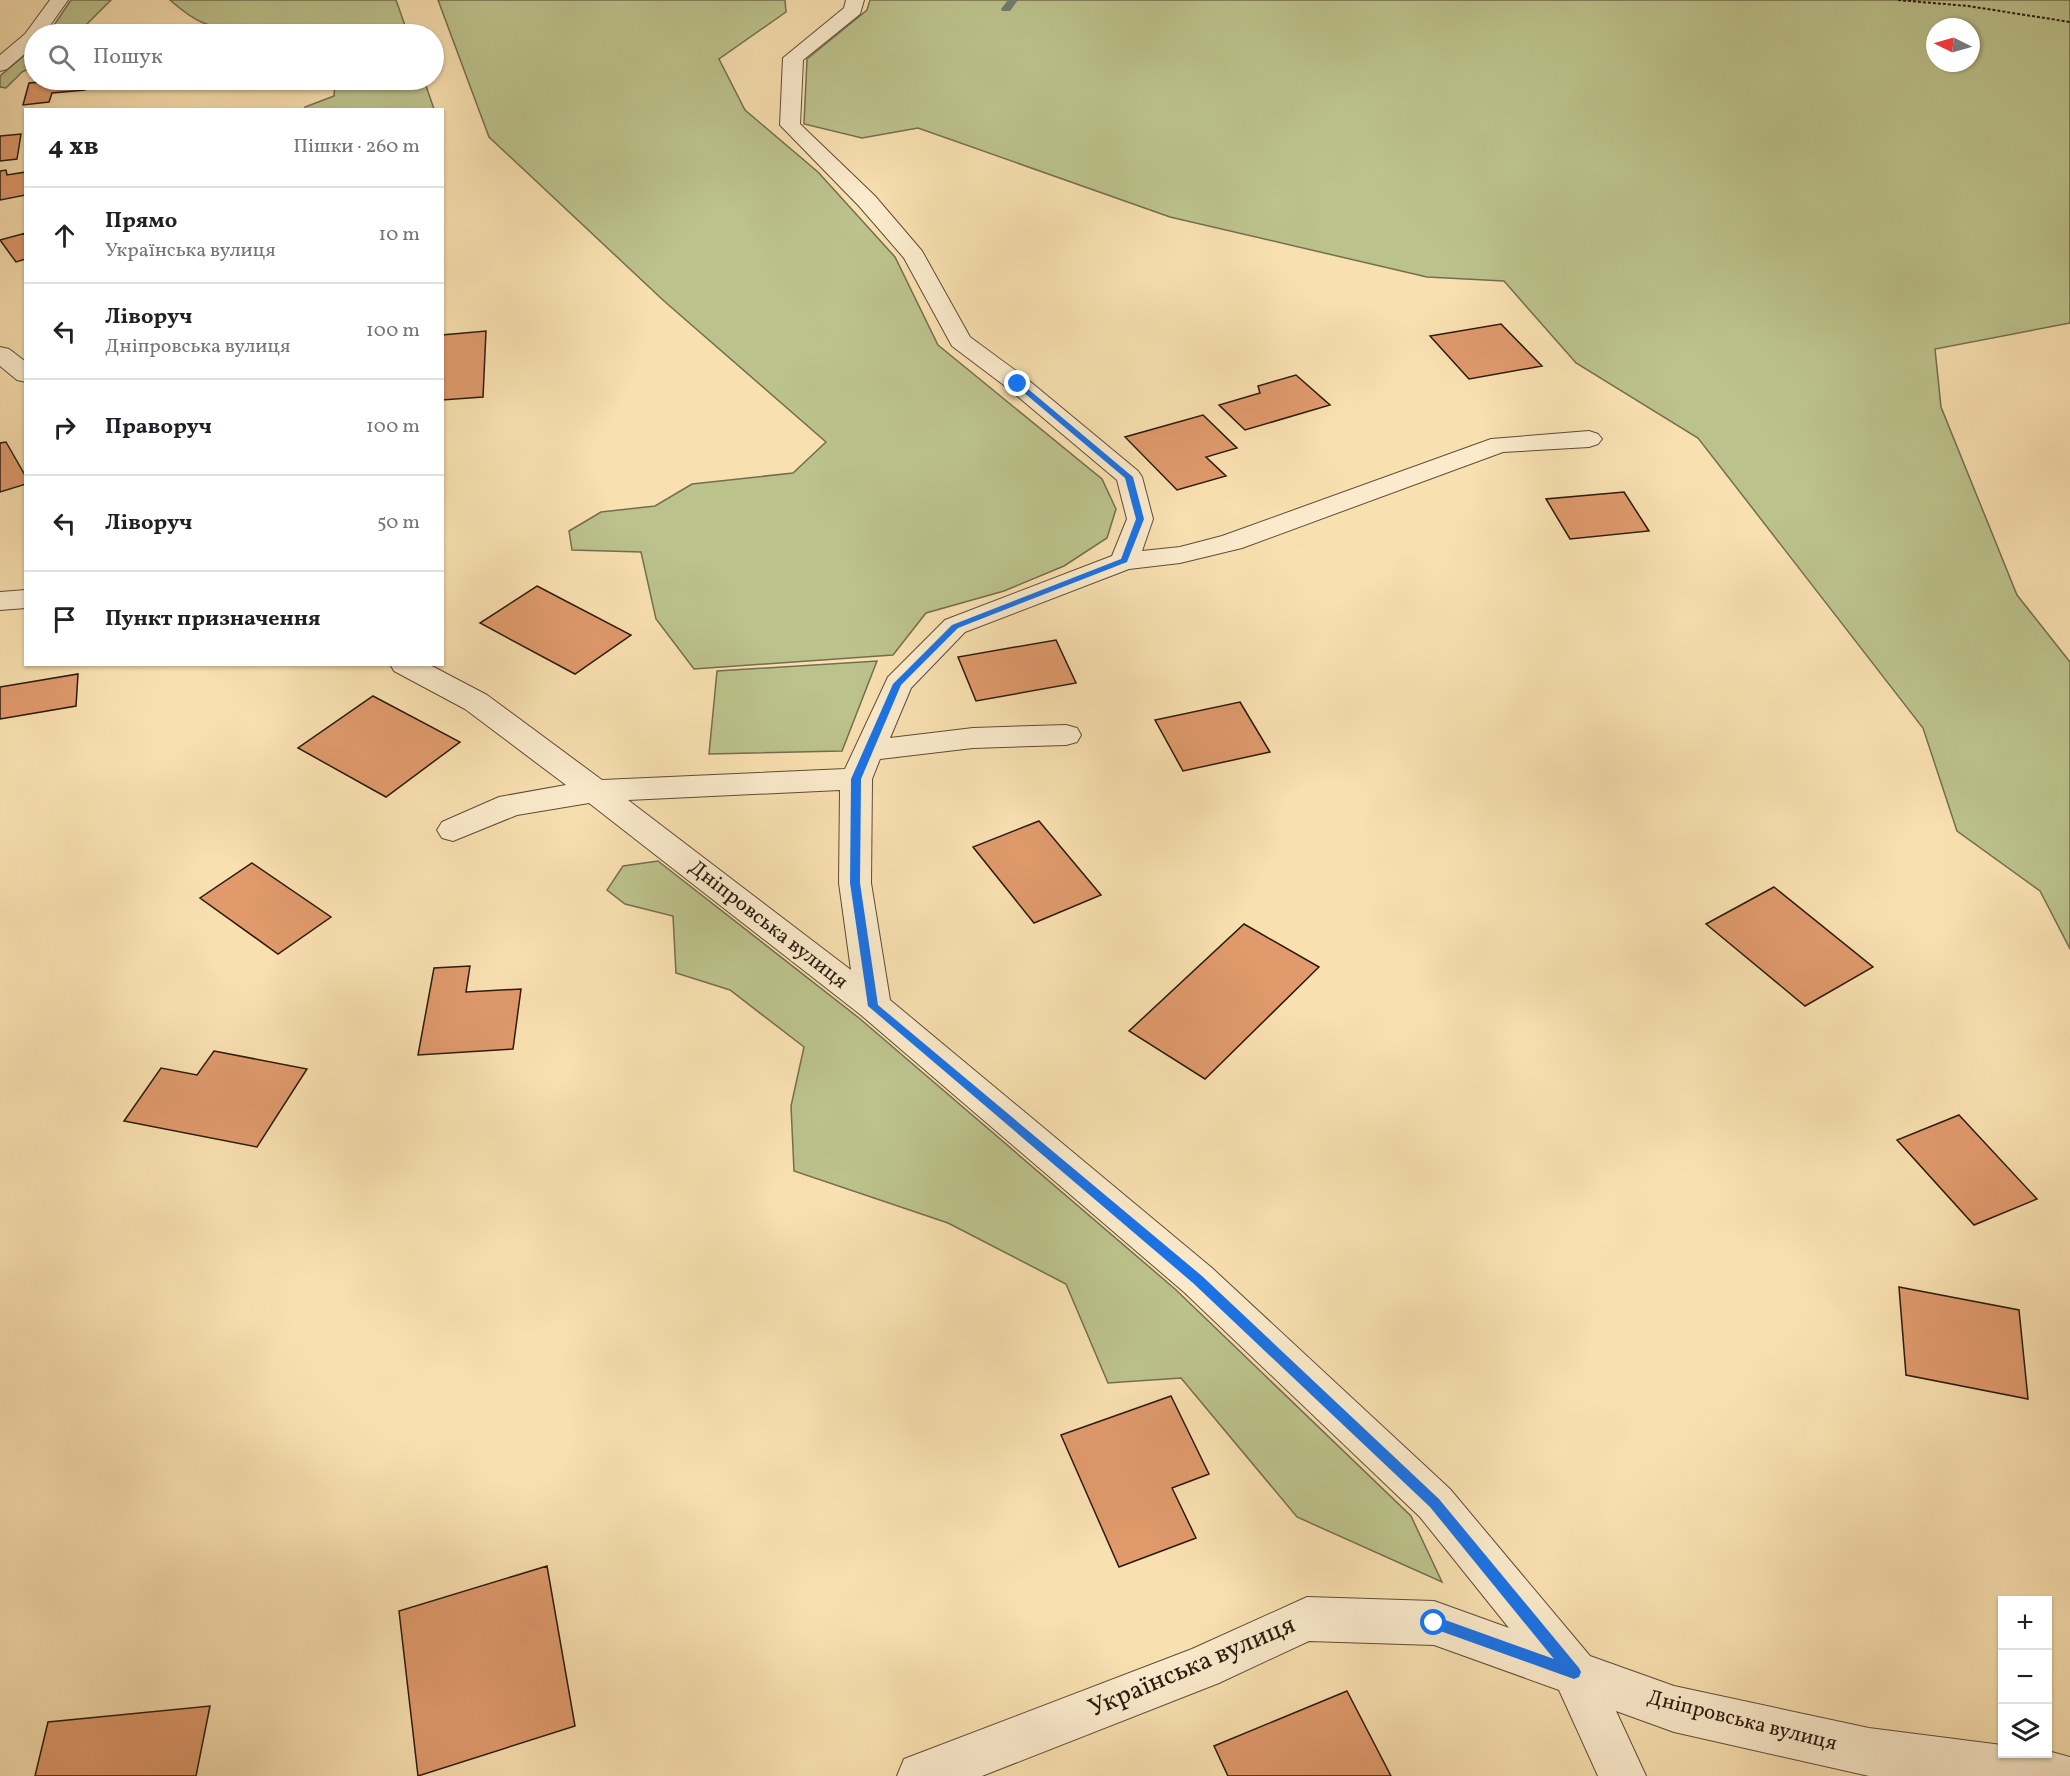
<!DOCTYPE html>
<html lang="uk">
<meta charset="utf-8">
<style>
:root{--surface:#fff;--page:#f6f6f6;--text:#202124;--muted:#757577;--line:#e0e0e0}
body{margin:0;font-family:Vollkorn,serif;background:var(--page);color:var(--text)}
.controls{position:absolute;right:18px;bottom:18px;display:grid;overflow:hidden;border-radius:0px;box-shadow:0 2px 4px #0004}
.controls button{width:54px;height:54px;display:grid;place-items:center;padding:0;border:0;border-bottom:2px solid var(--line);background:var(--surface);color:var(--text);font:30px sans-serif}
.compass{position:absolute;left:1926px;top:18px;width:54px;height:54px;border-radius:50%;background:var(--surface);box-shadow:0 2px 4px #0004;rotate:275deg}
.stop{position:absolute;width:18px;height:18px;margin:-14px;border:4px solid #1a73e8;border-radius:50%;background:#fff}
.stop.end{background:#1a73e8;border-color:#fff;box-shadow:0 2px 6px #0008}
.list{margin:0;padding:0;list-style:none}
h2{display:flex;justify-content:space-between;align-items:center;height:78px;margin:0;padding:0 24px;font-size:26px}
h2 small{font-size:20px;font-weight:400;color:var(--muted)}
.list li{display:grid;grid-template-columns:39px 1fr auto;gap:18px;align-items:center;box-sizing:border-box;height:96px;padding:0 24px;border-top:2px solid var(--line)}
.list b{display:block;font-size:22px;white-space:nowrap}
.list p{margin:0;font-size:20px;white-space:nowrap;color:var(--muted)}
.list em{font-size:20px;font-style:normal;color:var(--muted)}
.icon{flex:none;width:33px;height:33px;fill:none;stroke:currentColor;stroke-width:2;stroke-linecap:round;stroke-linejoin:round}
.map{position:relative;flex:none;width:2070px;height:1776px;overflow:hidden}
.search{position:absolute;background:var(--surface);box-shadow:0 2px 4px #0004;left:24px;top:24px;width:420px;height:66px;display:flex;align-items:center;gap:15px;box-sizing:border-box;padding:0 21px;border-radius:33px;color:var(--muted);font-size:22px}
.panel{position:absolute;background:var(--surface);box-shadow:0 2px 4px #0004;left:24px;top:108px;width:420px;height:558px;border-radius:0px}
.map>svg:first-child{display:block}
.green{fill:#bcc28c;stroke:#746e4e;stroke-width:1.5;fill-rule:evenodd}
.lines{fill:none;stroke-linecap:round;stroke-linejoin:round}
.stream{fill:#707c6f;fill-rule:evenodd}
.building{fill:#e09a6c;stroke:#2b1a0f;stroke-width:1.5}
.minor-casing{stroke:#5e4c37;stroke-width:2}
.path{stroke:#2b1a0f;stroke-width:2;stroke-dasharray:3 2;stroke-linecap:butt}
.minor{fill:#fbebcc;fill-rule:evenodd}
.route{fill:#1a73e8}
.labels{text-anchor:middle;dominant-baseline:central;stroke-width:6;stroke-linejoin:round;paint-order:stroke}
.street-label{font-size:21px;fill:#2b1a0f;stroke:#fbebcc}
.near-street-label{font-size:26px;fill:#2b1a0f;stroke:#fbebcc}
</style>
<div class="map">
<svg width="2070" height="1776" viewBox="0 0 2070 1776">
<rect width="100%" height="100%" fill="#f9e0b0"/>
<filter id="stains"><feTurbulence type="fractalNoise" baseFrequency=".00333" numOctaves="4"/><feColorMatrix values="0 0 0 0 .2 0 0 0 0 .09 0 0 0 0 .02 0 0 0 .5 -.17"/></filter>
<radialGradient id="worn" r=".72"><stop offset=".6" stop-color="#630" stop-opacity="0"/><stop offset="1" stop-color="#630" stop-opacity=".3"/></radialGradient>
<path class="green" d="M71,0H111L77,34H48Z
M170,0H396L408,34H241V32C207,26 197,24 170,0Z
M438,0H785L786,12L719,59L745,110L818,172L895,257L938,345L1102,479L1116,509L1107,538L1064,566L1004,591L926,613L893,655L694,669L656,619L641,552L572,550L569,531L601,512L655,506L692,484L793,473L826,442L664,301L489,137Z
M870,0H2070V323L1935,349L1941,407L2017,595L2070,662V949L2040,891L1957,831L1923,728L1698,438L1576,363L1504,281L1427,277L1170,217L918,128L862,138L804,124L807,59L867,10ZM1935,27H1971V63H1935Z
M34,47V66L22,72L6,88L0,87V76Z
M312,80H424L434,109H305V107L334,96L335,84Z
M877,661L842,751L709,754L717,671Z
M658,861L859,1018L1175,1289L1411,1516L1442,1582L1297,1517L1181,1378L1108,1383L1066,1284L948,1223L794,1171L791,1106L804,1047L730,990L676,973L673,916L625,904L607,890L623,866Z"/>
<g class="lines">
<path class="stream" d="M1008,0H1018L1010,11H1002L1001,9Z"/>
</g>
<path class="building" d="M69,80H87L85,90L52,93L49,102L23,105L29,83Z
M118,80H171L170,82L116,87Z
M21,134L17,159L0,161V136Z
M6,170L7,175L26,172V195L0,200V171Z
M26,233V259L16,262L0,240Z
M1501,324L1542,366L1469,379L1430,336Z
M486,331L483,397L442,400V335Z
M1296,375L1330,405L1245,430L1219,405L1260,393L1258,386Z
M1203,415L1237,448L1206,457L1226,476L1177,490L1125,437Z
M6,442L26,477V484L0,492V443Z
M1624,492L1649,531L1570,539L1546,499Z
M537,586L631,635L575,674L480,623Z
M1056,640L1076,683L976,701L958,657Z
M78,674L76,706L0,719V687Z
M373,696L460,742L386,797L298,748Z
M1240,702L1270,752L1183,771L1155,720Z
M1039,821L1101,895L1034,923L973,847Z
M252,863L331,917L278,954L200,898Z
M1774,887L1873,967L1805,1006L1706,924Z
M1244,924L1319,967L1205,1079L1129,1031Z
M470,966L466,992L521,989L513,1049L418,1055L434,968Z
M214,1051L307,1069L257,1147L124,1121L161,1068L197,1075Z
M1959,1115L2037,1199L1974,1225L1897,1140Z
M1899,1287L2019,1310L2028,1399L1906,1375Z
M1171,1396L1209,1474L1172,1488L1196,1538L1119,1567L1061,1435Z
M547,1566L575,1726L418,1776L399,1611Z
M1347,1691L1391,1776H1228L1214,1746Z
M210,1706L196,1776H35L48,1722Z"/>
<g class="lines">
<g class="minor-casing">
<path id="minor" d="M50,0H68L44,34H34V46L7,69L0,71V55L25,34Z
M846,0H864L860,14L803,60L800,124L875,196L922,251L970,337L1027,379L1138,471L1142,477L1153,519L1142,551L1180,547L1222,536L1491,439L1589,431L1598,434L1602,439L1598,444L1589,447L1503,452L1242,548L1180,563L1129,569L965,632L911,688L890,738L973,728L1066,725L1077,728L1081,735L1077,742L1066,745L973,748L880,759L872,779L871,883L890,1000L1212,1268L1450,1489L1590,1656L1674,1686L1869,1728L2002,1745V1754H2048V1751L2070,1757V1776H1869L1674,1732L1616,1711L1646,1776H1598L1559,1690L1434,1645L1309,1641L1219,1683L982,1776H897L904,1759L1192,1649L1307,1597L1434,1601L1509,1628L1420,1517L1184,1292L861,1015L589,803L517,815L453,841L442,838L437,830L442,822L499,797L566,785L465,709L394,671L390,664H428L487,695L602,780L845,769L888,677L945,620L1112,556L1127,519L1117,480L1009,389L952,346L904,258L859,206L780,125L783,58L844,8ZM840,790L839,883L851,970L628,800Z
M0,347L9,349L26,362V382L17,380L0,366Z
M26,590V608L0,610V592Z"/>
</g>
<path class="path" d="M1898,0L1968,6L2070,22"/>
<use href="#minor" class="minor"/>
</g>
<path class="route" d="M1016,383H1021L1133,477L1144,519L1127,562L958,628L901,685L861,779L860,883L878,1005L1202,1276L1439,1499L1579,1668L1581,1672L1579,1677L1574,1679L1429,1627L1427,1623L1429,1618L1434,1616L1554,1659L1430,1507L1193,1283L868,1006L850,883L851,779L893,684L952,625L1121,559L1136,519L1125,478L1016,386Z"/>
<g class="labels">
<g class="street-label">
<text transform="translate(768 925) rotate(38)">Дніпровська вулиця</text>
<text transform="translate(1742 1721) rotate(14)">Дніпровська вулиця</text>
</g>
<g class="near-street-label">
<text transform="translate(1192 1667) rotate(-23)">Українська вулиця</text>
</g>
</g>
<rect width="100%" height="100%" filter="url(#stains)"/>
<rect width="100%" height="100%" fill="url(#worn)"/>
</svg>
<div class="controls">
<button>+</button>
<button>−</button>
<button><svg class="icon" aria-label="layers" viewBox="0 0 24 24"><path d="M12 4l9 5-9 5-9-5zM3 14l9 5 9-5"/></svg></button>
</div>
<svg class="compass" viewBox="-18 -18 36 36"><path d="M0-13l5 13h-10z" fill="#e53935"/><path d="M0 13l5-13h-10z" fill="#757577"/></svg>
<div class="stop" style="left:1434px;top:1623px"></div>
<div class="stop end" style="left:1018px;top:384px"></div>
<div class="search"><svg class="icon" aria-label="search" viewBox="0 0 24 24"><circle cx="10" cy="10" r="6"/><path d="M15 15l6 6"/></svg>Пошук</div>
<section class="panel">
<h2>4 хв<small>Пішки · 260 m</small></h2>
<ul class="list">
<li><svg class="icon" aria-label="ahead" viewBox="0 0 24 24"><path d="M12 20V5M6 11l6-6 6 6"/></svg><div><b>Прямо</b><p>Українська вулиця</p></div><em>10 m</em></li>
<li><svg class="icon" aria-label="left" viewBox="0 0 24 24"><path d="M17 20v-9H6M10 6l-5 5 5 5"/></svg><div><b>Ліворуч</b><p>Дніпровська вулиця</p></div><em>100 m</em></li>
<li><svg class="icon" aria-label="right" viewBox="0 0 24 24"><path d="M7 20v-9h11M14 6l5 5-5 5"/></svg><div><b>Праворуч</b></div><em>100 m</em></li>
<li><svg class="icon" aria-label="left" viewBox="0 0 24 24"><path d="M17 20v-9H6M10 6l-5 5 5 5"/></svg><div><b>Ліворуч</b></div><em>50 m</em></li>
<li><svg class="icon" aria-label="arrive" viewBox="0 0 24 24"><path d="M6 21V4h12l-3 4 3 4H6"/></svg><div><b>Пункт призначення</b></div></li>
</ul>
</section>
</div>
